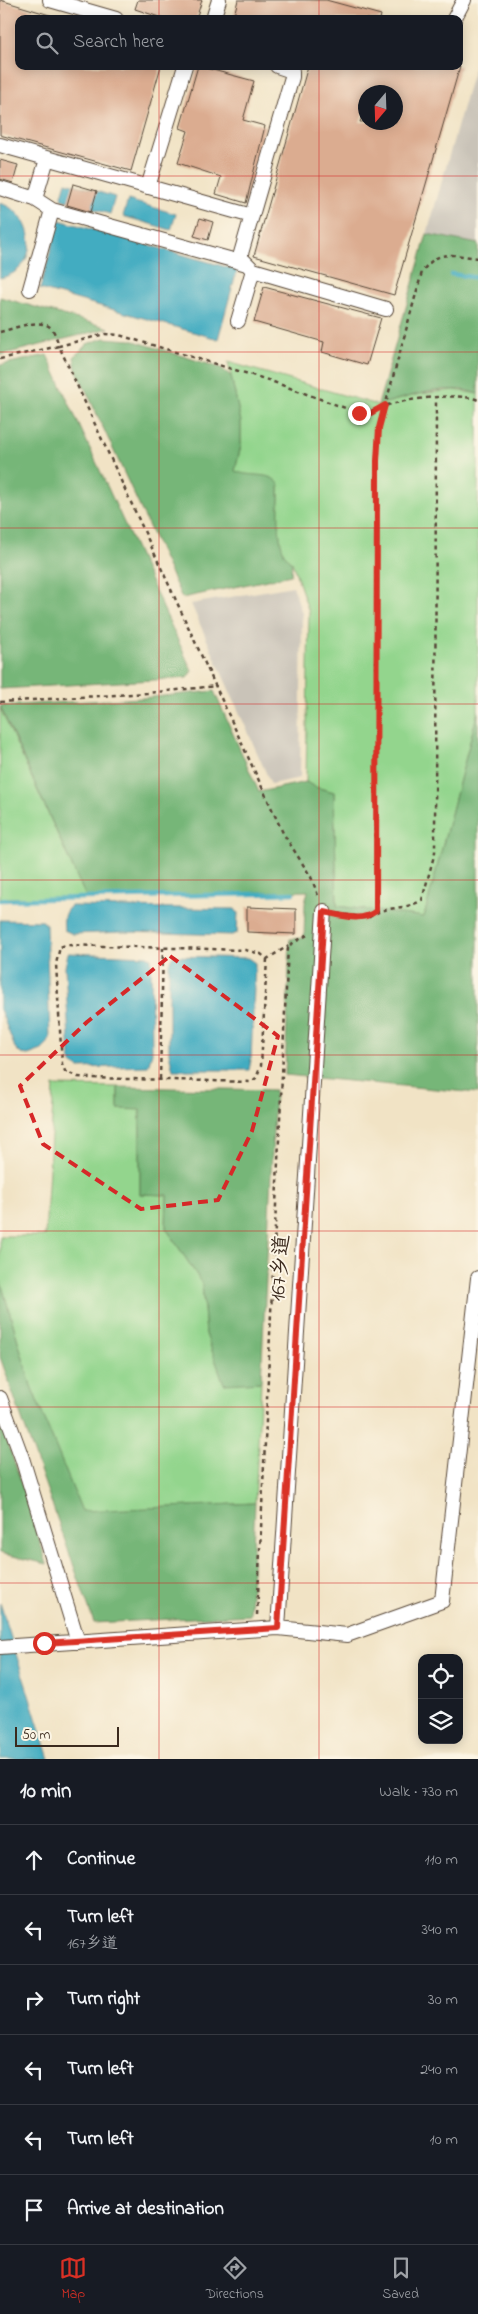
<!DOCTYPE html>
<meta charset="utf-8">
<style>
:root{--surface:#171b24;--page:#20242c;--text:#f1f3f6;--muted:#9ea1a6;--line:#363941;--accent:#d93025}
body{margin:0;font-family:"Indie Flower","LXGW WenKai TC",sans-serif;background:var(--page);color:var(--text)}
.controls{position:absolute;right:15px;bottom:15px;display:grid;overflow:hidden;border-radius:10px;box-shadow:0 2px 12px #0003}
.controls button{width:45px;height:45px;display:grid;place-items:center;padding:0;border:0;border-bottom:1px solid var(--line);background:var(--surface);color:var(--text);font:25px sans-serif}
.compass{position:absolute;left:358px;top:85px;width:45px;height:45px;border-radius:50%;background:var(--surface);box-shadow:0 2px 12px #0003;rotate:199deg}
.scale{position:absolute;left:15px;bottom:12px;width:104px;box-sizing:border-box;padding-left:5px;border:2px solid #3b2a1e;border-top:0;font-size:14px;line-height:18px;white-space:nowrap;color:#3b2a1e;-webkit-text-stroke:4px #fcf5e5;paint-order:stroke}
.stop{position:absolute;width:15px;height:15px;margin:-11px;border:4px solid #d93025;border-radius:50%;background:#fff}
.stop.end{background:#d93025;border-color:#fff;box-shadow:0 1px 5px #0008}
.list{margin:0;padding:0;list-style:none}
h2{display:flex;justify-content:space-between;align-items:center;height:65px;margin:0;padding:0 20px;font-size:21px}
h2 small{font-size:16px;font-weight:400;color:var(--muted)}
.list li{display:grid;grid-template-columns:32px 1fr auto;gap:15px;align-items:center;box-sizing:border-box;height:70px;padding:0 20px;border-top:1px solid var(--line)}
.list b{display:block;font-size:19px;white-space:nowrap}
.list p{margin:0;font-size:16px;white-space:nowrap;color:var(--muted)}
.list em{font-size:16px;font-style:normal;color:var(--muted)}
.icon{flex:none;width:28px;height:28px;fill:none;stroke:currentColor;stroke-width:2;stroke-linecap:round;stroke-linejoin:round}
.map{position:relative;flex:none;width:478px;height:1759px;overflow:hidden}
.search{position:absolute;background:var(--surface);box-shadow:0 2px 12px #0003;left:15px;right:15px;top:15px;height:55px;display:flex;align-items:center;gap:12px;box-sizing:border-box;padding:0 18px;border-radius:10px;color:var(--muted);font-size:19px}
.sheet{height:485px;background:var(--surface)}
nav{display:flex;justify-content:space-around;align-items:center;box-sizing:border-box;height:70px;border-top:1px solid var(--line);background:var(--surface);font-size:14px;color:var(--muted)}
nav a{display:grid;justify-items:center;gap:2px}
nav .on{color:var(--accent)}
.map>svg:first-child{display:block}
.industrial{fill:#c9c3b8}
.green{fill:#93d58d;stroke:#678056}
.forest{fill:#76b678;stroke:#58704b}
.water{fill:#42acc1;stroke:#3e6b70}
.lines{fill:none;stroke-linecap:round;stroke-linejoin:round}
.stream{stroke:#42acc1;stroke-width:4.5}
.building{fill:#dbac90;fill-rule:evenodd}
.minor-casing{stroke:#564637;stroke-width:16}
.path{stroke:#564637;stroke-width:2.5;stroke-dasharray:4 4;stroke-linecap:butt}
.minor{stroke:#fff;stroke-width:14}
.route{stroke:#d93025;stroke-width:6}
.marked{fill:none;stroke:#d62828;stroke-width:4;stroke-dasharray:10 6;stroke-linejoin:round}
.grid{fill:none;stroke:#d62828;stroke-width:1;stroke-opacity:0.55}
.labels{text-anchor:middle;dominant-baseline:central;stroke-width:4;stroke-linejoin:round;paint-order:stroke}
.street-label{font-size:21px;fill:#3b2a1e;stroke:#fcf5e5}
</style>
<div class="map">
<svg width="478" height="1759" viewBox="0 0 478 1759">
<rect width="100%" height="100%" fill="#fcf5e5"/>
<filter id="ink" filterUnits="userSpaceOnUse"><feTurbulence type="fractalNoise" baseFrequency=".02" numOctaves="2"/><feDisplacementMap in="SourceGraphic" scale="10" xChannelSelector="R" yChannelSelector="G"/><feConvolveMatrix kernelMatrix="1 2 1 2 8 2 1 2 1" color-interpolation-filters="sRGB"/></filter>
<filter id="wash" filterUnits="userSpaceOnUse"><feTurbulence type="fractalNoise" baseFrequency=".0096" numOctaves="4" result="noise"/><feDisplacementMap in="SourceGraphic" scale="20" xChannelSelector="R" yChannelSelector="G"/><feGaussianBlur stdDeviation="1.12" result="paint"/><feColorMatrix in="noise" values="0 0 0 0 0 0 0 0 0 0 0 0 0 0 0 0 0 1.4 0 .05"/><feComposite in="paint" operator="in"/></filter>
<g filter="url(#wash)">
<rect width="100%" height="100%" fill="#f1e3c5"/>
<path class="industrial" d="M478,53V244L427,234Z
M293,586L302,613L300,778L271,784L191,604Z"/>
<path class="green" d="M228,362L378,405L420,394L454,390L478,394V711L424,917L337,906L334,792L315,787L306,782L309,612L292,562C273,553 280,504 279,484L263,476H246L235,471L241,445V422Z
M0,708L86,897L0,898Z
M54,1086L118,1087V1109H140V1194L167,1195L166,1228L202,1283L206,1334L224,1383L261,1382L255,1503L82,1512L31,1386L0,1279V1236H45Z"/>
<path class="forest" d="M427,234L478,244V394C447,382 409,397 378,405Z
M0,297L109,328L0,355Z
M104,338L131,340L221,368L231,376L241,422V445L235,471C250,478 270,471 279,484C280,504 274,553 292,562L291,575L182,598L76,369L74,357L87,344Z
M47,355L192,671L187,678L0,689V365Z
M214,691L259,792L306,782L315,787L334,792L337,906L424,917L478,711V1093L285,1075L290,939L304,938L305,903L308,891L86,897L0,706L143,698Z
M118,1087L275,1090L261,1382L224,1384L206,1334L202,1283L166,1228L167,1195L140,1194V1110L118,1109Z
M0,1279L31,1386L82,1511L255,1503L250,1615L94,1623L0,1357Z
M0,1418L47,1564L0,1553Z"/>
<path class="water" d="M66,182L115,197L110,214L61,199Z
M128,200L176,214L171,230L123,216Z
M0,203C38,215 41,270 0,278Z
M59,220L237,270L218,339L40,289Z
M71,906L235,909L238,913L237,933L232,935L124,932L73,934L64,930C63,920 63,912 71,906Z
M0,920L43,921L46,925L50,1038L47,1045L42,1050L28,1055L21,1054L15,1048L0,1009Z
M68,953L147,956L151,958L152,1053L148,1066L79,1068L72,1064L70,1058L65,967Z
M174,956L248,958L255,963L251,1060L249,1070H173L169,1053V964L171,958Z
M0,1603L2,1609L49,1759H0Z"/>
<g class="lines">
<path class="stream" d="M451,274L478,278
M0,900L293,893"/>
</g>
<g id="blocks">
<path class="building" d="M0,0L53,16V19H19V66H161L131,171L0,135Z
M138,0H202L196,19H165L135,9Z
M238,0H326L381,15L380,19H233Z
M198,66L254,81L243,120L265,126L246,203L216,194L221,177L178,163L188,131L180,128Z
M308,66H460L394,295L254,256ZM366,92H396V122H360L366,104Z
M0,160L18,165L13,183L0,179Z
M73,184L97,191L91,212L67,205Z
M200,218L213,222L208,240L194,236Z
M264,287L381,318L367,365L322,352L324,342L254,322Z
M247,907L296,909V934L247,932Z"/>
</g>
</g>
<g filter="url(#ink)">
<use href="#blocks" fill-opacity="0" stroke="#564637" stroke-width="1"/>
<g class="lines">
<g class="minor-casing">
<path id="minor" d="M50,0L116,19
M213,19L219,0
M454,19L464,0
M0,145L252,216
M47,159L35,199L52,210
M148,187L185,66
M0,188L35,199
M253,270L386,309
M30,289L52,210L247,264
M238,321L253,270L240,257L292,77V71L277,66
M0,1398L22,1458L78,1642
M278,1628L324,911
M0,1647L278,1628L347,1635L442,1601L478,1278"/>
</g>
<path class="path" d="M0,332C13,329 40,317 51,328C55,332 57,340 59,346L105,334L119,335L265,379L359,413C372,413 373,410 385,406C404,399 460,392 478,400
M0,359L59,346L283,833L311,877L319,898
M0,702L147,693L217,686
M376,911L377,461L379,428L422,272C437,249 453,255 478,258
M337,914L368,918C383,905 405,911 422,900L435,852L436,397
M267,959L261,1066L256,1078L251,1082L90,1078L78,1077L65,1071L62,1064L56,964L60,947L66,945L245,950L261,954L267,959L288,946
M160,1079L163,948
M257,1615L288,946L309,934"/>
<use href="#minor" class="minor"/>
</g>
</g>
<g class="lines" filter="url(#ink)">
<path class="route" d="M44,1643L278,1628L324,912C341,915 361,923 376,911L377,461L379,428L385,405L371,413H359"/>
</g>
<path class="marked" d="M170,956L278,1036L252,1131L218,1200L141,1209L43,1144L20,1086L87,1022Z"/>
<path class="grid" d="M159,0V19M319,0V19M159,66V1759M319,66V1759M0,176H478M0,352H478M0,528H478M0,704H478M0,880H478M0,1055H478M0,1231H478M0,1407H478M0,1583H478"/>
<g class="labels">
<g class="street-label">
<text transform="translate(281 1268) rotate(-86)">167乡道</text>
</g>
</g>
</svg>
<div class="controls">
<button><svg class="icon" aria-label="locate" viewBox="0 0 24 24"><circle cx="12" cy="12" r="6"/><path d="M12 2v4M12 18v4M2 12h4M18 12h4"/></svg></button>
<button><svg class="icon" aria-label="layers" viewBox="0 0 24 24"><path d="M12 4l9 5-9 5-9-5zM3 14l9 5 9-5"/></svg></button>
</div>
<svg class="compass" viewBox="-18 -18 36 36"><path d="M0-13l5 13h-10z" fill="#e53935"/><path d="M0 13l5-13h-10z" fill="#9ea1a6"/></svg>
<div class="scale">50 m</div>
<div class="stop" style="left:44px;top:1643px"></div>
<div class="stop end" style="left:359px;top:413px"></div>
<div class="search"><svg class="icon" aria-label="search" viewBox="0 0 24 24"><circle cx="10" cy="10" r="6"/><path d="M15 15l6 6"/></svg>Search here</div>
</div>
<section class="sheet">
<h2>10 min<small>Walk · 730 m</small></h2>
<ul class="list">
<li><svg class="icon" aria-label="ahead" viewBox="0 0 24 24"><path d="M12 20V5M6 11l6-6 6 6"/></svg><div><b>Continue</b></div><em>110 m</em></li>
<li><svg class="icon" aria-label="left" viewBox="0 0 24 24"><path d="M17 20v-9H6M10 6l-5 5 5 5"/></svg><div><b>Turn left</b><p>167乡道</p></div><em>340 m</em></li>
<li><svg class="icon" aria-label="right" viewBox="0 0 24 24"><path d="M7 20v-9h11M14 6l5 5-5 5"/></svg><div><b>Turn right</b></div><em>30 m</em></li>
<li><svg class="icon" aria-label="left" viewBox="0 0 24 24"><path d="M17 20v-9H6M10 6l-5 5 5 5"/></svg><div><b>Turn left</b></div><em>240 m</em></li>
<li><svg class="icon" aria-label="left" viewBox="0 0 24 24"><path d="M17 20v-9H6M10 6l-5 5 5 5"/></svg><div><b>Turn left</b></div><em>10 m</em></li>
<li><svg class="icon" aria-label="arrive" viewBox="0 0 24 24"><path d="M6 21V4h12l-3 4 3 4H6"/></svg><div><b>Arrive at destination</b></div></li>
</ul>
</section>
<nav>
<a class="on"><svg class="icon" aria-label="map" viewBox="0 0 24 24"><path d="M3 6l6-2 6 2 6-2v14l-6 2-6-2-6 2zM9 4v14M15 6v14"/></svg>Map</a>
<a><svg class="icon" aria-label="directions" viewBox="0 0 24 24"><path d="M12 3l9 9-9 9-9-9zM9 14v-3h6M13 9l2 2-2 2"/></svg>Directions</a>
<a><svg class="icon" aria-label="saved" viewBox="0 0 24 24"><path d="M7 4h10v16l-5-4-5 4z"/></svg>Saved</a>
</nav>
